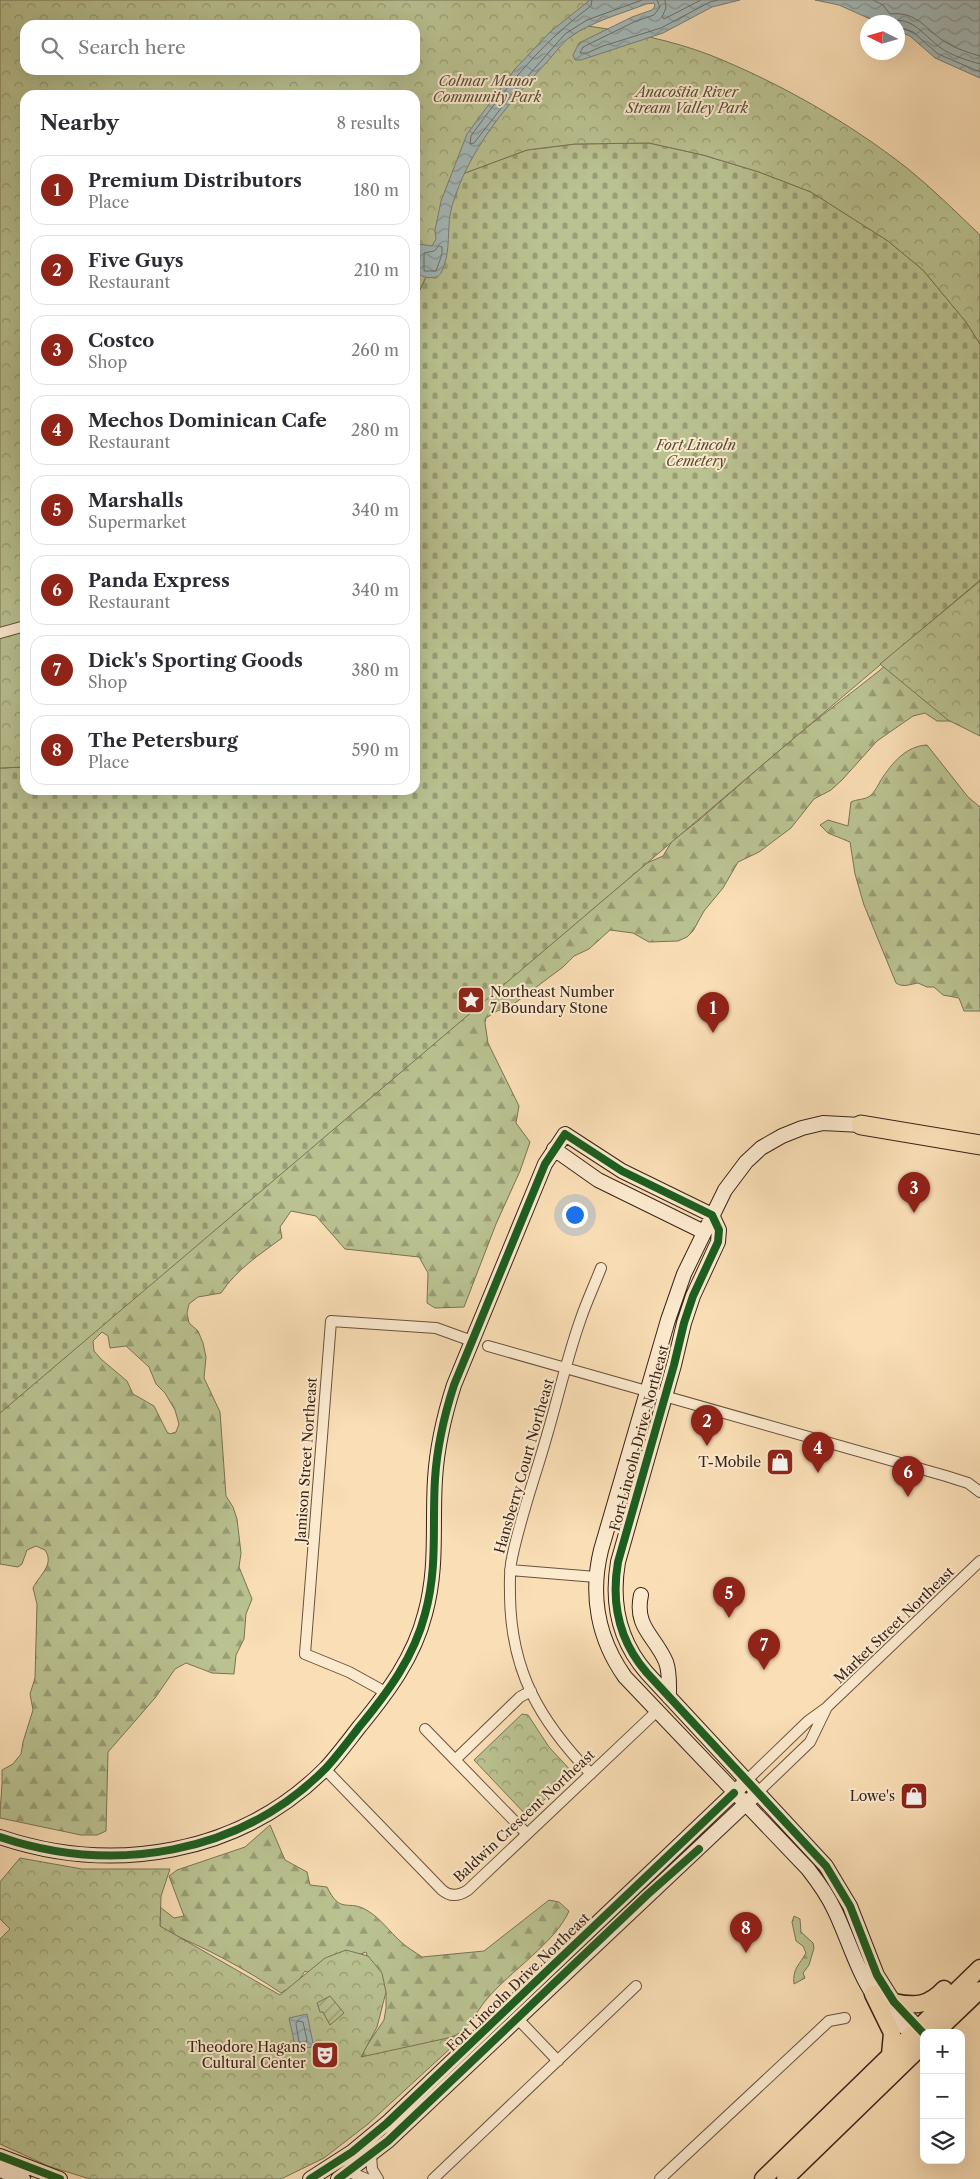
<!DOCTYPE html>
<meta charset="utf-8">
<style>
:root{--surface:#fff;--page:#f2f2f3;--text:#2b2b33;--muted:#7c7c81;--line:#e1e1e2;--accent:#8f2418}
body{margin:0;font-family:"Libre Caslon Text",serif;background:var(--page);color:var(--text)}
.controls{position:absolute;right:15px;bottom:15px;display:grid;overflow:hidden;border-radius:10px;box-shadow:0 5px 20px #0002}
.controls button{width:45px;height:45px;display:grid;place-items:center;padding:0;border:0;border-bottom:1px solid var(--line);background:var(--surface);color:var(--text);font:25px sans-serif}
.compass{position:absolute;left:860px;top:15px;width:45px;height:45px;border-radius:50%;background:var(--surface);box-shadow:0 5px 20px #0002;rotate:275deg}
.you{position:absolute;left:574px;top:1214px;width:18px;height:18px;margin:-12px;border:4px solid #fff;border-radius:50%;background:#1a73e8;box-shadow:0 0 0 8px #1a73e833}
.badge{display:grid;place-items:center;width:32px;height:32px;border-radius:50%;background:var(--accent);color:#fff;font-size:16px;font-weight:700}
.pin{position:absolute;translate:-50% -41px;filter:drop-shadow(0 1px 2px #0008)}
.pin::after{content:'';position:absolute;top:26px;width:18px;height:15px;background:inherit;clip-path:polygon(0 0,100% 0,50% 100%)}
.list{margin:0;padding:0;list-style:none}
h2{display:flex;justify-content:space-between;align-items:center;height:65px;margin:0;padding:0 20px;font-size:21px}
h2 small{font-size:16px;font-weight:400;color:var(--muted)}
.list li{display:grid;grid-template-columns:32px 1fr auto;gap:15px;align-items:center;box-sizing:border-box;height:70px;margin:0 10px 10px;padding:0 10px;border:1px solid var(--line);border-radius:15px}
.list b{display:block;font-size:19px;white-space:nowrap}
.list p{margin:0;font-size:16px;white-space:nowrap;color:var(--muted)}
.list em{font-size:16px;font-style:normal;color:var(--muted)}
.icon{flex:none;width:28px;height:28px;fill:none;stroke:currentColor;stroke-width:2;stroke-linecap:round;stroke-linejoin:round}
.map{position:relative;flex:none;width:980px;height:2179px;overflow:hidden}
.search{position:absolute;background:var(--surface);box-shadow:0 5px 20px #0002;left:20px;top:20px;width:400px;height:55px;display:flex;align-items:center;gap:12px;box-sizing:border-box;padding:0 18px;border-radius:15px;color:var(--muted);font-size:19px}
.panel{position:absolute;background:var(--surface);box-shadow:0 5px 20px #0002;left:20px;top:90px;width:400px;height:705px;border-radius:15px}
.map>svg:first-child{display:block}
.forest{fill:url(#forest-firs);stroke:#797354;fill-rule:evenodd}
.cemetery{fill:url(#cemetery-stones);stroke:#797354}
.park{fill:url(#park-crowns);stroke:#797354;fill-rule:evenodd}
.garden{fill:url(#garden-furrows);stroke:#797354}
.water{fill:url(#water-waves);stroke:#787d79}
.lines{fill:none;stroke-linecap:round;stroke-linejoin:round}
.shore{stroke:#6e6e68;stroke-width:1}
.street-casing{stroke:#68523f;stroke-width:12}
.secondary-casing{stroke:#382418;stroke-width:16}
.primary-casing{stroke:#382418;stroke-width:19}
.highway-casing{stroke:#382418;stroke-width:21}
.street{stroke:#fceacf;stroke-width:10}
.secondary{stroke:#fceacf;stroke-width:14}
.primary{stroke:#fadeb5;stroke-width:16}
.highway{stroke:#fadeb5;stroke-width:19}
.cycleway-casing{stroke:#fceacf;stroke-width:11}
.cycleway{stroke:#1b5e20;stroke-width:8}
.labels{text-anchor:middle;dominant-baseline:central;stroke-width:4;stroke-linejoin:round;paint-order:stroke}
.park-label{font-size:14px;font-style:italic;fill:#584c36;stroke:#fceacf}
.poi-label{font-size:14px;fill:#382418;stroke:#fceacf;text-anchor:end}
.street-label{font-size:14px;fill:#382418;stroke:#fceacf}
</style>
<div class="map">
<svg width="980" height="2179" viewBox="0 0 980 2179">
<defs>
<pattern id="forest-firs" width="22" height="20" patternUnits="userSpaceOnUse" patternTransform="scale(1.25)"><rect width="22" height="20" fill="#bac291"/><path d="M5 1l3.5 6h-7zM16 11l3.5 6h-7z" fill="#989d75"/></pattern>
<pattern id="cemetery-stones" width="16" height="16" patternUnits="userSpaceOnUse" patternTransform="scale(1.25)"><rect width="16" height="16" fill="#bac291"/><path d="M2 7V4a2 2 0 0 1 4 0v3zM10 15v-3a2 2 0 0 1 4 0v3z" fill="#989d75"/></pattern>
<pattern id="park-crowns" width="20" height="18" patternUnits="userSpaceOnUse" patternTransform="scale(1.25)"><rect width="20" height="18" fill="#bac291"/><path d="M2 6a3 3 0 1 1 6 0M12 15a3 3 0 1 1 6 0" fill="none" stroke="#989d75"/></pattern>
<pattern id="garden-furrows" width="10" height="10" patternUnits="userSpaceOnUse" patternTransform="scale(1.25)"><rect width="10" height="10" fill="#bac291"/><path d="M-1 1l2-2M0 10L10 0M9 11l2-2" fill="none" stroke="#989d75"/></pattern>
<pattern id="water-waves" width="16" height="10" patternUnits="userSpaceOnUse" patternTransform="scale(1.25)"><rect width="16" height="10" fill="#a3b9b9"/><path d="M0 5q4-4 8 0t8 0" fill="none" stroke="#869695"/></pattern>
</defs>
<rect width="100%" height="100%" fill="#fadeb5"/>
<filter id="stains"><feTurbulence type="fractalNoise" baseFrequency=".004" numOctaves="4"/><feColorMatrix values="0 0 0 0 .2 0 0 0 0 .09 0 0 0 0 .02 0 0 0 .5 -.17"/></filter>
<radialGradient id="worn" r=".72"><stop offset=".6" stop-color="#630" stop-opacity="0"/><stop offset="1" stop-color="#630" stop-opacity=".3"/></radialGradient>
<path class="forest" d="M912,641L951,721H937L925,713L913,716L877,741L842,780L831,790L814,799L791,828L759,852L738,862L723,888L704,911L693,931L687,937L678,941L649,942L633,933L610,930L589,949L574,956L563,967L511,1006L497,1011L486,1018L485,1023L488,1043L519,1106L516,1123L530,1142L520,1171L496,1224L464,1307L435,1308L427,1303L428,1273L419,1257L345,1249L316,1216L291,1211L280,1227L282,1238C259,1255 237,1269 221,1293L198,1297L189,1304L187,1313L189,1323L198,1331L203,1343L206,1357L204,1378L220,1412L226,1496L233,1507L237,1519L241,1553L239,1567L252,1599L246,1614L244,1639L236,1655L234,1674L212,1673L186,1663L175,1669L155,1698L108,1752L106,1831L97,1835H81L0,1818C0,1801 3,1787 2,1770L13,1764L21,1754L23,1742L33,1710L30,1694L35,1678L37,1604L33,1588C39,1575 55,1565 45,1550L36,1546L27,1550L22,1564L18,1567L0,1564V1405L647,863L663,856L672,841L698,821L797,735L879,671ZM102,1332L108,1336L110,1348L126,1346L149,1367L156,1384L165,1393L175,1410L179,1424L176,1432L170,1434L167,1432L154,1406L133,1394L127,1381L102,1360L94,1351L93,1341Z
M927,745L968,797L980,807V1011H964L959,998L943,995L934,987H927L918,983C911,984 903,988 896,983L864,905L855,874L850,842L828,833L820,825L828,820L848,826L851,802C857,799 864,800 870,796C875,792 878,785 881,780C892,763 906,746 927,745Z
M270,1825L285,1860L307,1872L310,1885L327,1887C341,1916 348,1898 368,1911C380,1918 390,1932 400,1941C406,1947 415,1952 422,1957L484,1951L549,1900L559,1902L569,1911C556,1942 509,1972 486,2000C476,2012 470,2028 456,2035C429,2047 391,2051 362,2057L364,2050L384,2020L386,2008V1992L371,1968L366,1952L312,1974L305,1971L297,1983L281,1993C244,1968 206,1948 165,1931L160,1926V1907L174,1918L184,1916L169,1876L177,1870L245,1847Z
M794,1916L800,1919L801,1932L813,1943L814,1948L809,1965L803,1973L805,1978L794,1984C792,1969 800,1964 806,1953L803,1946L796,1941L792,1922Z"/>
<path class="cemetery" d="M649,143L703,155L759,172L811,192L888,241L923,270L966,322L980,344V580L0,1413V768L25,767V790H415V300L436,256L457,176L527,150L575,144Z"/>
<path class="park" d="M0,0H642L588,26C629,32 671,40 710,55C780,83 848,122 907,168C933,189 956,212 980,235V344L966,322L923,270L888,241L811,192L759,172L703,155L649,143L575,144L527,150L457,176L436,256L415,300V95H25V767L0,768ZM25,25H415V70H25Z
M980,581V736L948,720L880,664Z
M522,1714L528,1715L549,1747L573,1773L527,1816L474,1760Z
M20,1858L82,1869H170L161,1896L160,1926L280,1995L325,1958L346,1950L368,1956L382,1973L386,1992L377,2027L361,2057L466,2034L368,2124L324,2158L281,2179H90L48,2166L0,2144V1939L10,1929L0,1919V1882Z"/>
<path class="garden" d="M330,1996L344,2013L330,2025L323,2012H320L317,2003Z"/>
<path class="water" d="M590,0H740L712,7L663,33L581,60H575L573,55L579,43L632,17L652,10L655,6L654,3L646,4C621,14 593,21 570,37C561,44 553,56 544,65C505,108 469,149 452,206C447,224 450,242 446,259C444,264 443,273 438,276C433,279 420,278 418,272C416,267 420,262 420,257H415V246L419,244L432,246L436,239L435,230L441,201L467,134L515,69L550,32Z
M815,0H980V78L935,58L910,36L898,31V22H877L839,5Z
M307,2014L313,2043L316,2042L317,2046L296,2050L289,2018Z"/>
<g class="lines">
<path class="shore" d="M592,0L591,6C541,43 507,86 471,136L470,144L474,143L513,93L565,34L587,20L642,0
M657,0L660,7L654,15L634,22L583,47L580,53H587L603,46L661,28L710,2L718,0
M665,0L666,8L662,17L664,19L701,0
M873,0L883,5L890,14C919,11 926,31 947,43C957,49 969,53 980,56
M892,22C911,14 927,39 941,48C952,56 967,60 980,64
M898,27L913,32L938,54L980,72
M439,246L442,247V254L436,271H424V253L434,251Z
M298,2021L303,2022L307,2040L306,2043L299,2042L296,2024Z"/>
<g class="street-casing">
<path id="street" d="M0,633L25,626
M488,1346L946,1476L968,1483L980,1492
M510,1570L596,1577
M387,1693L349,1672L305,1654L331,1321L436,1328L472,1341
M425,1729L527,1834
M455,1760L520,1697L531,1691
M325,1769L442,1890C450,1897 459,1896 468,1890L656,1712
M591,1774C540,1721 511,1672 510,1596C510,1584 509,1571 512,1558C520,1519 534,1480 545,1442C557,1402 566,1361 580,1321C586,1303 594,1286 601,1268
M747,1780L808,1721L826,1708L980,1561
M758,1792L810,1742L826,1709
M517,2018L558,2061
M371,2155L372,2169L378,2179
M349,2172L367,2179
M433,2179L636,1986
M660,2179L829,2021L845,2018"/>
</g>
<g class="secondary-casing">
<path id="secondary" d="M861,1125L823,1123L802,1128L782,1136L761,1148L746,1162L725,1190L684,1274L668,1320L601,1550C590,1595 598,1639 625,1677L808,1869C819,1883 828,1896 835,1911C857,1958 867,2013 921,2036
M554,1149L598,1180L704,1232
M641,1595C634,1627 655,1636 666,1662C670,1673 669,1685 669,1697
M0,1837C113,1875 240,1855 326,1768C338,1755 349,1740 360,1726C388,1692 414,1657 425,1614C438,1567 432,1526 435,1479C437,1447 444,1416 454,1385L545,1164L565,1134L622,1171L712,1215L719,1230L718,1242L693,1296L684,1323L674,1365L618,1562C611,1603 619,1641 647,1673L826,1866L850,1906L877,1975L894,2002L924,2034
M0,2156L60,2179
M0,2170L23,2179
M310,2179L352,2152L387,2123L741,1786
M338,2179L388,2141L753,1797"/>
</g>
<g class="primary-casing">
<path id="primary" d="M873,1994L892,2033L890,2055
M894,2002C916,2007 929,2005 944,1989
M935,2033L980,1990
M763,2179L980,1968
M785,2179L924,2044"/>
</g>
<g class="highway-casing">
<path id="highway" d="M861,1125L980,1145"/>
</g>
<use href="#street" class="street"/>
<use href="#secondary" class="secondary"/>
<use href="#primary" class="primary"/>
<use href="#highway" class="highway"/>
<g class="cycleway-casing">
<path id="cycleway" d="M0,1837C113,1875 240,1855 326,1768C338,1755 349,1740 360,1726C388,1692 414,1657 425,1614C438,1567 432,1526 435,1479C437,1447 444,1416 454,1385L545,1164L565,1134L622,1171L712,1215L719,1230L718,1242L693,1296L684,1323L674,1365L618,1562C611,1603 619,1641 647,1673L826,1866L850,1906L877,1975L894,2002L924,2034
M0,2156L60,2179
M310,2179L352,2152L387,2123L734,1793
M338,2179L388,2141L648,1894L699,1849"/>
</g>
<use href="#cycleway" class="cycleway"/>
</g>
<defs>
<g id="sight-square" transform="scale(1.4375)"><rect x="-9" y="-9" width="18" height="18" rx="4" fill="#8f2418" stroke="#fceacf"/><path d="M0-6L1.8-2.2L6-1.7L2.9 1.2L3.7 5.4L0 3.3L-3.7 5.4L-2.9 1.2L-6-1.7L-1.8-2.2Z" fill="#fff"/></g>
<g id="shop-square" transform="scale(1.4375)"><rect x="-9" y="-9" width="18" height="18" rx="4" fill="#8f2418" stroke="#fceacf"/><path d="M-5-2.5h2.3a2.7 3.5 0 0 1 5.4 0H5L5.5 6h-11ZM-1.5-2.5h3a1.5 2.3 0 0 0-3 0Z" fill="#fff"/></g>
<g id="theatre-square" transform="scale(1.4375)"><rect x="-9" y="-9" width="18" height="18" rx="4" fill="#8f2418" stroke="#fceacf"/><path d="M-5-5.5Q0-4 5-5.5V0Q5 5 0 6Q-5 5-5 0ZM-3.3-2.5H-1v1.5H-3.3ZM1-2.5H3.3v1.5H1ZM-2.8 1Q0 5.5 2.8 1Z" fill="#fff"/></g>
</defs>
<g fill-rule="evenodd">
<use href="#sight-square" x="471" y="1000"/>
<use href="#shop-square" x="780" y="1462"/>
<use href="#shop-square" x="914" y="1796"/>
<use href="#theatre-square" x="325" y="2055"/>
</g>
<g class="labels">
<g class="park-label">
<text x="487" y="81">Colmar Manor<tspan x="487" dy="16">Community Park</tspan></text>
<text x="687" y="92">Anacostia River<tspan x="687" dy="16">Stream Valley Park</tspan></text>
<text x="696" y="445">Fort Lincoln<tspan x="696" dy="16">Cemetery</tspan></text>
</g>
<g class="poi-label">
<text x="490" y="992" text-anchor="start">Northeast Number<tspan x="490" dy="16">7 Boundary Stone</tspan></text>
<text x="761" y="1462">T-Mobile</text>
<text x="895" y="1796">Lowe's</text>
<text x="306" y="2047">Theodore Hagans<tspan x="306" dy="16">Cultural Center</tspan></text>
</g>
<g class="street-label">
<text transform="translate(639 1438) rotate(-75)">Fort Lincoln Drive Northeast</text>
<text transform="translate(306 1460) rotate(-86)">Jamison Street Northeast</text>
<text transform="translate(524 1466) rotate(-74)">Hansberry Court Northeast</text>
<text transform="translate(894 1625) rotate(-44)">Market Street Northeast</text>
<text transform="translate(524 1816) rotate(-43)">Baldwin Crescent Northeast</text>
<text transform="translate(518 1982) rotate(-44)">Fort Lincoln Drive Northeast</text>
</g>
</g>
<rect width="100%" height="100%" filter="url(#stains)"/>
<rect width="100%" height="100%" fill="url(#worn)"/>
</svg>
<div class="controls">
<button>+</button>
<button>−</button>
<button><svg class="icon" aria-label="layers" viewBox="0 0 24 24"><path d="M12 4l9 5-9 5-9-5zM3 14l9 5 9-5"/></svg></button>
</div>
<svg class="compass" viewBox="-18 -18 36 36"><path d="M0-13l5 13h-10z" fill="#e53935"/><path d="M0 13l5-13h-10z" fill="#7c7c81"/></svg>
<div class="you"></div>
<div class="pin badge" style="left:713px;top:1033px">1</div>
<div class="pin badge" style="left:707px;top:1446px">2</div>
<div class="pin badge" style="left:914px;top:1213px">3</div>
<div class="pin badge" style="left:818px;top:1473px">4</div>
<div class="pin badge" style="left:729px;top:1618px">5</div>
<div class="pin badge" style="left:908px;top:1497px">6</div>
<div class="pin badge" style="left:764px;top:1670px">7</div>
<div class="pin badge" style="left:746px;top:1953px">8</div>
<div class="search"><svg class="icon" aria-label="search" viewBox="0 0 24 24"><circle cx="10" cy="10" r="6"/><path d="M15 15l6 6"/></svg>Search here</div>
<section class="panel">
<h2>Nearby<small>8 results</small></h2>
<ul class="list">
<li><span class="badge">1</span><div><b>Premium Distributors</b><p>Place</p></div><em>180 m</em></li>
<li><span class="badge">2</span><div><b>Five Guys</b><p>Restaurant</p></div><em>210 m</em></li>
<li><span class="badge">3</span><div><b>Costco</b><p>Shop</p></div><em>260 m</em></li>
<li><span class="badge">4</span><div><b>Mechos Dominican Cafe</b><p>Restaurant</p></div><em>280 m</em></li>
<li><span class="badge">5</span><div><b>Marshalls</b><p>Supermarket</p></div><em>340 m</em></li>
<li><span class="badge">6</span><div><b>Panda Express</b><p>Restaurant</p></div><em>340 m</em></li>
<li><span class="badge">7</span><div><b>Dick's Sporting Goods</b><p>Shop</p></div><em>380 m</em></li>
<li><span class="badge">8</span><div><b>The Petersburg</b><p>Place</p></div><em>590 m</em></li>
</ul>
</section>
</div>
